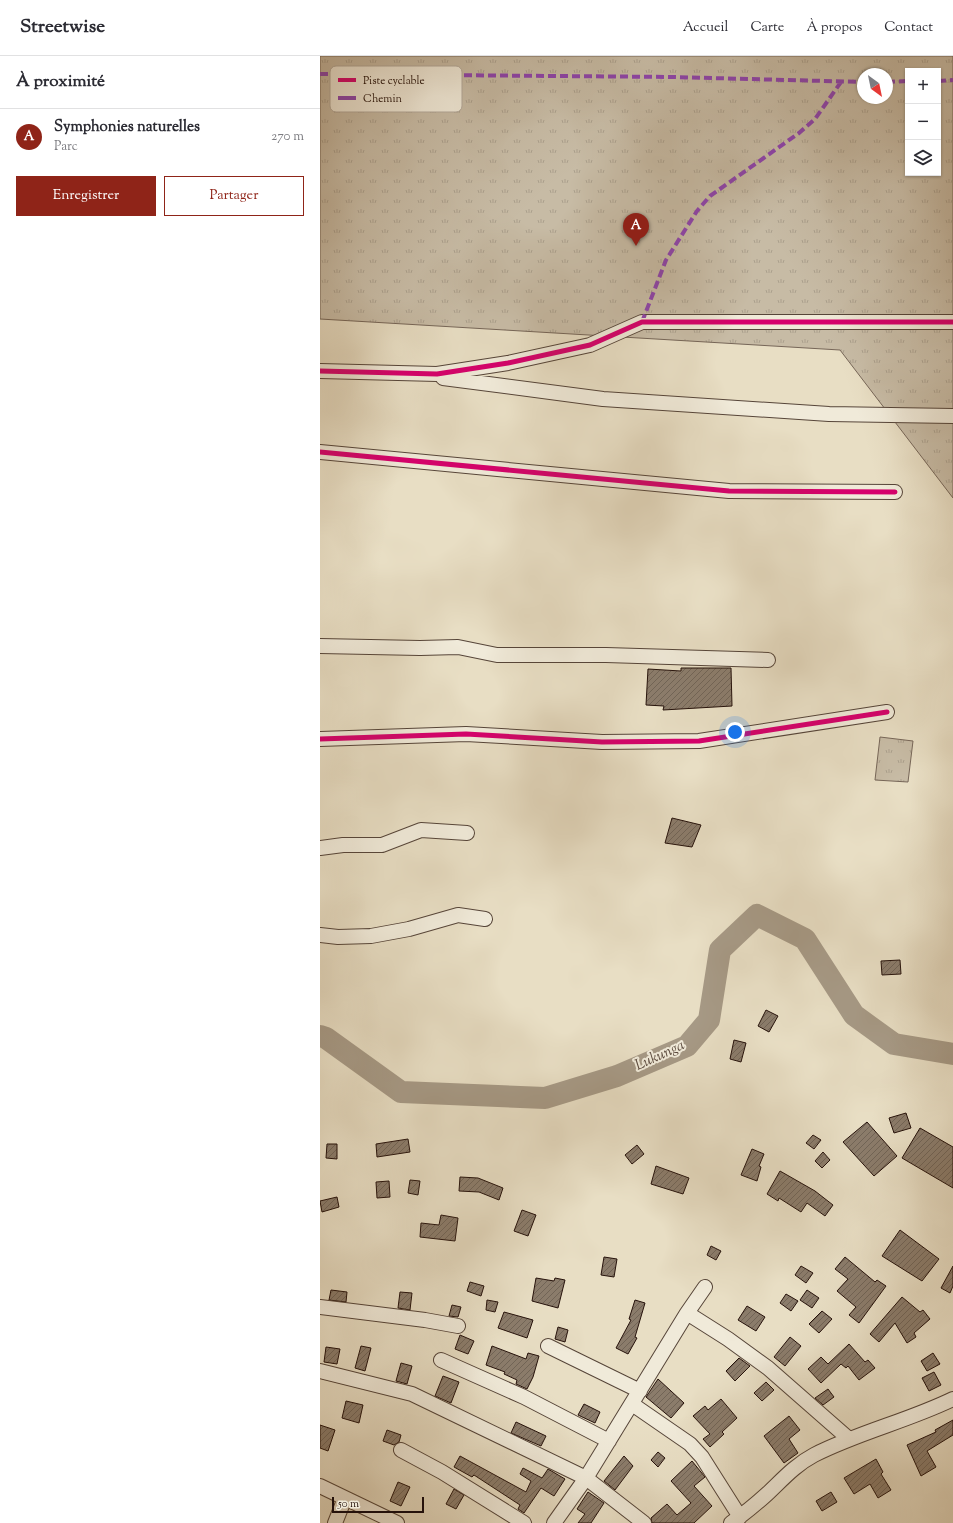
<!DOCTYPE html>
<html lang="fr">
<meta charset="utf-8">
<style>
:root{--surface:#fff;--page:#f7f7f7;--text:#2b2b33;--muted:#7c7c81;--line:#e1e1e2;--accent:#8f2418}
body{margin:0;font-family:"Sorts Mill Goudy",serif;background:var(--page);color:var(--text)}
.controls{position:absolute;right:12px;top:12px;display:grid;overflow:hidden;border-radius:0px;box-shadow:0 1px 3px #0004}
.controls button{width:36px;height:36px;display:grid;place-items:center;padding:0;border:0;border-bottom:1px solid var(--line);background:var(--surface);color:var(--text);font:20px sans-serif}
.compass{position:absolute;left:537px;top:12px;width:36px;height:36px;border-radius:50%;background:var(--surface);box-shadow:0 1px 3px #0004;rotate:147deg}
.scale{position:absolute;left:12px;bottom:10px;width:92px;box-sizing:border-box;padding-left:4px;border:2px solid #26120b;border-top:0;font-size:11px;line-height:14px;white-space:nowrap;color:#26120b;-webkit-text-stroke:3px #f0ead9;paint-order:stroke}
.you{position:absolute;left:415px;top:676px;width:14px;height:14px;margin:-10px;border:3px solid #fff;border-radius:50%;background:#1a73e8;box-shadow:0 0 0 6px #1a73e833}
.badge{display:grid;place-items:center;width:26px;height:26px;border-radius:50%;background:var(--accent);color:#fff;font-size:13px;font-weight:700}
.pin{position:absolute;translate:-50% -33px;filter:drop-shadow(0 1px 2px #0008)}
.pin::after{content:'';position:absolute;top:21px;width:14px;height:12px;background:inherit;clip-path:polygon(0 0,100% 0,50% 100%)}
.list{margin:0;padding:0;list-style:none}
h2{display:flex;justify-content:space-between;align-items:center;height:52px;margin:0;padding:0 16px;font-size:17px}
h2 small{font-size:13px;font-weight:400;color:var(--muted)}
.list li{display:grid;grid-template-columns:26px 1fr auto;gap:12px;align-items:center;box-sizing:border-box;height:56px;padding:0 16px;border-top:1px solid var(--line)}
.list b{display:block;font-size:15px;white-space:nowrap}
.list p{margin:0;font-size:13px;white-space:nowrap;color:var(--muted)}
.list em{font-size:13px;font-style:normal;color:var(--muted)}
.actions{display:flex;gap:8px;padding:12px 16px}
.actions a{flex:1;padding:9px 0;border:1px solid var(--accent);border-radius:0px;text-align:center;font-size:14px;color:var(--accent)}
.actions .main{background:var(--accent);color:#fff}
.icon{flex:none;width:22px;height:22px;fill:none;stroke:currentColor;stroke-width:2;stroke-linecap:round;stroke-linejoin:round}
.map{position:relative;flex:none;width:633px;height:1467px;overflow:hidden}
header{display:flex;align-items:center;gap:24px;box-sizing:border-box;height:56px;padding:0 20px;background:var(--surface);border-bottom:1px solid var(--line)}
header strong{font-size:19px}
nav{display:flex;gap:22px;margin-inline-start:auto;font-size:14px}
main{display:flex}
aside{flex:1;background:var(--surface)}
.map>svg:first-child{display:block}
.grass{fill:url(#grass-tufts);stroke:#766658;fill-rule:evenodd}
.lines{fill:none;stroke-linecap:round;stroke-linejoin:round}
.river{stroke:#a69985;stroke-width:22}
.building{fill:url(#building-hatch);stroke:#26120b}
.minor-casing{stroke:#564539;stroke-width:16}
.minor{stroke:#f0ead9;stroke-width:14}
.quiet{stroke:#8e44ad;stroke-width:4;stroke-dasharray:8 4;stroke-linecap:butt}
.cycleway-casing{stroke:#f0ead9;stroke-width:8}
.cycleway{stroke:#d6006c;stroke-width:5}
.labels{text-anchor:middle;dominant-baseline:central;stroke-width:4;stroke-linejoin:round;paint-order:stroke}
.water-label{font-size:15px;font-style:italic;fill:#59483c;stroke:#f0ead9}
.key{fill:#f0ead9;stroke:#b3a99b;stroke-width:1}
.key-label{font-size:11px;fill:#26120b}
</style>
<header>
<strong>Streetwise</strong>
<nav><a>Accueil</a><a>Carte</a><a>À propos</a><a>Contact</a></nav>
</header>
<main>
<aside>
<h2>À proximité<small></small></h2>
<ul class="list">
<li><span class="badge">A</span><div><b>Symphonies naturelles</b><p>Parc</p></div><em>270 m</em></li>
</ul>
<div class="actions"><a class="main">Enregistrer</a><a>Partager</a></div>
</aside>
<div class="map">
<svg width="633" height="1467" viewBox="0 0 633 1467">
<defs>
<pattern id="grass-tufts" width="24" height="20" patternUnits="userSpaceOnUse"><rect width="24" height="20" fill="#c7bba5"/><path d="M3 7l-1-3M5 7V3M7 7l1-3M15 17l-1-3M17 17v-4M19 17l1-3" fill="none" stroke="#aba08d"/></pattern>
<pattern id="building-hatch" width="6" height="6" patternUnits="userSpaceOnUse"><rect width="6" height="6" fill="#8b7c6b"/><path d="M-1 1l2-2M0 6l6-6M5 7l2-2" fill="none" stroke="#716456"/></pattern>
</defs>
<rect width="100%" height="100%" fill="#e8dec4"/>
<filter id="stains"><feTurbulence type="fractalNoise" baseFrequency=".005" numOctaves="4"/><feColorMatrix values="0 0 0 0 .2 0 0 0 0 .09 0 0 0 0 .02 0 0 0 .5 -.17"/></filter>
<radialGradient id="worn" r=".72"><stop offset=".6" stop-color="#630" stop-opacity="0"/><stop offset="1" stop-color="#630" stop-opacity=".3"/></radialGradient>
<path class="grass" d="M0,0H633V442L520,294L0,263ZM588,15H618V117H588ZM543,18H567V42H543Z
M560,681L593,685L588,726L555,724Z"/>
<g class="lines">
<path class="river" d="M0,980L6,982L81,1036L225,1042L297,1020L367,990L389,964L400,894L437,859L485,883L534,959L574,988L633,998"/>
</g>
<path class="building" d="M361,612H411L412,650L343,654L344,650L326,649L328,613L361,615Z
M352,762L381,769L372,791L345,787Z
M580,904L581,918L562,919L561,905Z
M446,954L458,960L449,976L438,970Z
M414,984L426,987L421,1006L410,1003Z
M586,1057L591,1072L574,1077L569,1062Z
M547,1066L577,1100L554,1120L523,1086Z
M600,1072L633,1091V1132L582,1102Z
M493,1079L501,1084L494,1093L486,1087Z
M88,1083L90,1096L57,1101L56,1088Z
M7,1088H17V1103L6,1102Z
M317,1089L324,1098L312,1108L305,1099Z
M432,1093L444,1098L439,1110L441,1111L437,1125L421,1119Z
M503,1096L510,1104L502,1112L495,1105Z
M336,1110L369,1122L363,1138L331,1128Z
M460,1115L495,1135L513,1149L505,1160L487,1147L481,1156L459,1142L458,1145L447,1138Z
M140,1121L158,1122L183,1132L179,1144L159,1136L139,1135Z
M90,1124L100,1125L98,1139L88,1137Z
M69,1125L70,1141L57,1142L56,1126Z
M17,1141L19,1151L2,1156L0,1145Z
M202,1154L216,1159L208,1180L194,1175Z
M121,1159L138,1162L135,1185L100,1181L101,1167L119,1169Z
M580,1174L619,1203L602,1225L562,1200Z
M391,1190L401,1195L396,1204L387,1199Z
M284,1201L297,1203L294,1221L281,1219Z
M525,1201L555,1226L557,1224L566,1230L539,1267L529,1259L536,1251L517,1235L528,1223L515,1213Z
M481,1210L493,1217L486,1227L475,1219Z
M633,1210V1230L630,1237L621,1232Z
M216,1222L234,1225L235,1222L245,1224L238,1252L212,1245Z
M150,1226L164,1230L161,1240L147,1235Z
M11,1234L27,1236L26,1246L9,1244Z
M487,1234L499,1242L492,1252L480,1244Z
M80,1236L92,1237L90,1254L78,1252Z
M466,1238L478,1245L471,1255L460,1247Z
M582,1241L600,1256L603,1254L610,1263L594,1277L596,1281L587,1287L575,1267L559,1286L550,1278Z
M167,1244L178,1246L175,1256L166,1254Z
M315,1244L325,1247L315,1281L317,1282L308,1298L296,1292L311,1264L309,1263Z
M132,1249L141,1251L138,1261L129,1260Z
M427,1250L445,1261L436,1275L418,1264Z
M502,1255L512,1263L499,1277L489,1268Z
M184,1256L213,1264L207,1282L178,1272Z
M238,1271L248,1274L245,1286L235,1283Z
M140,1279L154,1285L148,1298L135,1293Z
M470,1281L481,1290L465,1310L454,1301Z
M529,1288L545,1306L548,1304L555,1312L539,1324L528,1310L526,1312L521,1308L501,1327L488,1313L501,1301L508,1308Z
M41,1290L51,1292L45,1315L35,1312Z
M172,1290L206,1303L208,1297L219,1300L213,1321L207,1333L196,1328L197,1324L184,1318L185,1316L166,1309Z
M6,1291L20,1293L17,1308L4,1306Z
M613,1297L620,1308L607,1315L601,1305Z
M419,1302L430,1310L415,1325L406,1315Z
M81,1307L92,1310L87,1328L76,1325Z
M614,1316L621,1329L609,1335L602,1322Z
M123,1320L139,1326L131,1347L115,1340Z
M338,1323L364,1347L351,1362L326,1341Z
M446,1326L454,1334L442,1345L434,1337Z
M508,1333L514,1341L503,1349L495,1342Z
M401,1343L417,1362L402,1376L404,1378L390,1391L383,1383L390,1378L373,1360L385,1350L388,1354Z
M26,1345L43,1349L39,1367L22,1362Z
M264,1348L280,1356L275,1367L258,1359Z
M469,1360L480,1374L469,1383L478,1397L464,1407L444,1380Z
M633,1364V1379L607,1395L616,1411L601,1420L587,1389L616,1376L615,1374Z
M196,1366L226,1380L221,1390L191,1377Z
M0,1369L15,1374L8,1395L0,1392Z
M67,1374L81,1379L79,1386L74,1389L63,1385Z
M338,1396L345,1402L338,1411L331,1404Z
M140,1400L206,1436L211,1425L200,1418L203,1412L222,1422L228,1413L245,1423L234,1440L221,1432L204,1457L198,1453L200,1449L154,1419L152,1421L134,1411Z
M304,1400L313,1410L295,1434L284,1425Z
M556,1403L563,1416L561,1418L571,1434L558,1442L550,1428L534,1438L524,1422Z
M372,1405L385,1421L374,1430L392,1450L374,1467H332L331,1462L347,1448L357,1459L371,1447L351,1425Z
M78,1426L90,1431L81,1450L70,1445Z
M134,1433L144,1439L136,1453L126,1448Z
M268,1436L284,1447L271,1467H258L265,1458L257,1453Z
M511,1436L517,1446L502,1455L496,1445Z"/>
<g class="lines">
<g class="minor-casing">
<path id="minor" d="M0,315L117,318L188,307L270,289L322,266H633
M123,322L283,343L509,358L633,360
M0,396L409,435L575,436
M0,590L100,592L138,591L177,599H286L448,604
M0,683L146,678L282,686L379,685L567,656
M0,792L23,789H62L101,774L147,777
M0,879L18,881L51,880L89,873L138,859L165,863
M0,1251L105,1264L138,1270
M367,1257L408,1283L448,1312L529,1383
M228,1290L320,1335
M121,1304L204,1341L289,1385
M0,1315L92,1338L266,1422L324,1467
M312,1348L370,1388L382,1401L420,1461
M81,1394L122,1416L204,1467
M0,1430L77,1467
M15,1467L25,1442
M234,1467L266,1422L367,1257L385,1231
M411,1467C424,1458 436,1448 447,1438C462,1424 475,1409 494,1399C539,1376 588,1365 633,1343"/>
</g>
<use href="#minor" class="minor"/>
<path class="quiet" d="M0,18L353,21L543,26
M618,25L633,24
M567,26L588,25
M322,266L346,204L377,155L390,140L479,77L495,63L521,26"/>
<g class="cycleway-casing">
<path id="cycleway" d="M0,315L117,318L188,307L270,289L322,266H633
M0,396L409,435L575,436
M0,683L146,678L282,686L379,685L567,656"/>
</g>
<use href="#cycleway" class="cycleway"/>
</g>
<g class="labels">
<g class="water-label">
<text transform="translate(340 1000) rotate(-25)">Lukunga</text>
</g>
</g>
<rect x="10" y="10" width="132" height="46" rx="6" class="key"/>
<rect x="18" y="22" width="18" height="4" fill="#d6006c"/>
<rect x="18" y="40" width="18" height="4" fill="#8e44ad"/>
<g class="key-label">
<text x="43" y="28">Piste cyclable</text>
<text x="43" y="46">Chemin</text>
</g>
<rect width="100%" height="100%" filter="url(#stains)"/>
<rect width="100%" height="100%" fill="url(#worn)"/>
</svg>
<div class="controls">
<button>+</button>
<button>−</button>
<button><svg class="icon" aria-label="layers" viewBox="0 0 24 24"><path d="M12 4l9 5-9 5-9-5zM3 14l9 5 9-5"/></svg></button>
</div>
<svg class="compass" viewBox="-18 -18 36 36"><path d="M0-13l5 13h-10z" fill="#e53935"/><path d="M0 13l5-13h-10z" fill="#7c7c81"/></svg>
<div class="scale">50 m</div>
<div class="you"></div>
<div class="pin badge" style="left:316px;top:190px">A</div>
</div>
</main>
